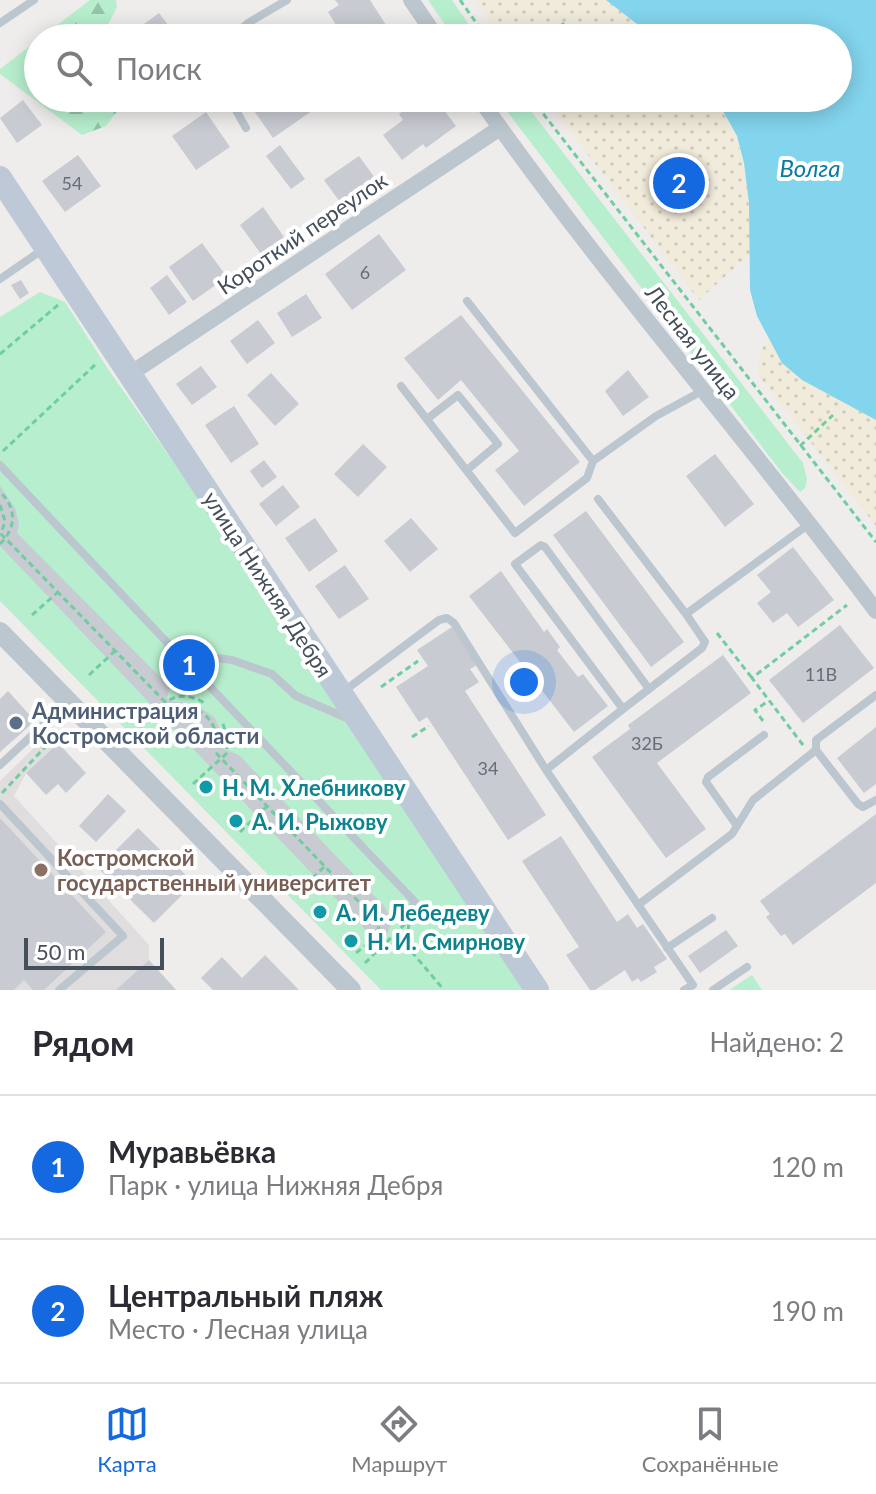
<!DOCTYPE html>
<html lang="ru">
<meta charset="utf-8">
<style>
:root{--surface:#fff;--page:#f7f7f7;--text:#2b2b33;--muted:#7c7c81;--line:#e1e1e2;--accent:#1468e0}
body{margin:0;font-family:Lato,sans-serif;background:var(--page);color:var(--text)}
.scale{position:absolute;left:24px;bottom:20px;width:140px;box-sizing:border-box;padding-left:8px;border:4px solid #444f5a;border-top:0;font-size:22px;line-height:28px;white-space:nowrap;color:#444f5a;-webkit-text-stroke:6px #fff;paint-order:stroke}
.you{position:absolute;left:524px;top:682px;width:28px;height:28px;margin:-20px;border:6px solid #fff;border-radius:50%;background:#1a73e8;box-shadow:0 0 0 12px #1a73e833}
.badge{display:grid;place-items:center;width:52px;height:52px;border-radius:50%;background:var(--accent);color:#fff;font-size:26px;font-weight:700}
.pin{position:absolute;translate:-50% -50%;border:4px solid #fff;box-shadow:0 2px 8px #0006}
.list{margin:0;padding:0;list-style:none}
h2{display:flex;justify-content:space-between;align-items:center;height:104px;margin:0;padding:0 32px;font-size:34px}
h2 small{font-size:26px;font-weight:400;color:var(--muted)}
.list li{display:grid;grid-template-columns:52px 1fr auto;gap:24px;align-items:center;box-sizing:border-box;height:144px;padding:0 32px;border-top:2px solid var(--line)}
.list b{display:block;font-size:30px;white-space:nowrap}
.list p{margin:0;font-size:26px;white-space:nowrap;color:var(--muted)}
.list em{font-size:26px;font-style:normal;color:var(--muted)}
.icon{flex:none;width:44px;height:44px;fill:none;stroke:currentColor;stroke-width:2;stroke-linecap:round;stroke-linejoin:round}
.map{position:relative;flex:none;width:876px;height:990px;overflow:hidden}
.search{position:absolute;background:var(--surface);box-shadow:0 4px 20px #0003;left:24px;right:24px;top:24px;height:88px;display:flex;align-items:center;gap:20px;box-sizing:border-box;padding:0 28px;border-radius:44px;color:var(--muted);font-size:30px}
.sheet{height:392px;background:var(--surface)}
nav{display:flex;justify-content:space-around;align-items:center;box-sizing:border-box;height:112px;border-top:2px solid var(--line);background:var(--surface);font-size:22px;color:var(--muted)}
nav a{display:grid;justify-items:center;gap:4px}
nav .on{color:var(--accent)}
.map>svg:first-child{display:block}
.education{fill:#e0ddde}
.green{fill:#b7efce}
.forest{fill:url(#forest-firs)}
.sand{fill:url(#sand-dots)}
.water{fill:#83d4ed}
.building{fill:#c8cbd1}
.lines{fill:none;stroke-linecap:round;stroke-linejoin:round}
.path{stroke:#6fcda1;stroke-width:3;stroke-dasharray:6 4;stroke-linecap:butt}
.service{stroke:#bcc6cf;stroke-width:8}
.minor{stroke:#bcc6cf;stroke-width:16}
.tertiary{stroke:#bcc6cf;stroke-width:20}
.secondary{stroke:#bdc9d6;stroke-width:24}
.service-dot{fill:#5c6f8a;stroke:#fff;stroke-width:3}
.culture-dot{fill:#0f9aa8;stroke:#fff;stroke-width:3}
.education-dot{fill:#8d6e63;stroke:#fff;stroke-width:3}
.labels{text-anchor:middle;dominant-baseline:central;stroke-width:8;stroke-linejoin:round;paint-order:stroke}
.number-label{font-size:18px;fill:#656e78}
.street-label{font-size:22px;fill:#444f5a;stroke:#fff}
.service-label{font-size:22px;font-weight:bold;fill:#4e5e75;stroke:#fff;text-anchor:start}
.culture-label{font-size:22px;font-weight:bold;fill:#0d838f;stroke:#fff;text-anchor:start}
.education-label{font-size:22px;font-weight:bold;fill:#785e54;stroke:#fff;text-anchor:start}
.water-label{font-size:24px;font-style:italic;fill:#097ca0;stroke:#fff}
</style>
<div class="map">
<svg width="876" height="990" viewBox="0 0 876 990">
<defs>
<pattern id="forest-firs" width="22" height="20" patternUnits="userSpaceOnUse" patternTransform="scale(2)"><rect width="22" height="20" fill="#b7efce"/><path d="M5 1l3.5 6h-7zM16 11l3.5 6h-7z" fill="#96c4aa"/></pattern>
<pattern id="sand-dots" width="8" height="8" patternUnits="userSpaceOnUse" patternTransform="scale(2)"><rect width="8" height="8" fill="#f1ebdb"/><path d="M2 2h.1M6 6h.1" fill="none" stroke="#d0cbbe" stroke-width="1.8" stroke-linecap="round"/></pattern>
</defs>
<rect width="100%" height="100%" fill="#efecec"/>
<path class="education" d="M44,738L52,748L26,773L14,796L149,945V960L176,990H0V781Z"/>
<path class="green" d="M428,0H452L478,38H454Z
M497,98H521L803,463L807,479L805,488L800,492L782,473Z
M40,292L65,302L108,369L361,729L528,990H381L0,601V317Z
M752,975L762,990H729Z"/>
<path class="forest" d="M90,0H116L117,7L101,38H40Z
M38,40V98H127L106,126L82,135L0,74V69Z"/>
<path class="sand" d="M475,0H606L655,38H501Z
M545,98H712C750,141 749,198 751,253L699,300Z
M770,338L782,363L802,380L876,420V526L759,376C757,360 758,351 770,338Z"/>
<path class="water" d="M606,0H876V420L802,380L782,363L757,316L750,290L749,203L744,163L737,136L723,111L712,98H838V38H655Z"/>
<path class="building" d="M335,0H370L386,25L365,38H344L328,12L339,5Z
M159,13L178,38H125Z
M245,98H313L319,106L273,138Z
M420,98H435L456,126L426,148L423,144L402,160L383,135L403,120L399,114Z
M23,100L42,125L17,143L0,118Z
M206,112L230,147L196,170L172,136Z
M280,145L305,179L291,189L266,156Z
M78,155L101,186L65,212L42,181Z
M359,156L375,178L340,202L324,180Z
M263,207L284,237L261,254L240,225Z
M379,234L406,270L352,310L325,274Z
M202,243L227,277L193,301L169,267Z
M167,275L187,302L169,315L150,288Z
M21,280L29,293L20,299L11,285Z
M306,294L322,318L292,337L277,313Z
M461,315L580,462L524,506L495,470L519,451L461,380L438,400L404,358Z
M258,320L275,343L247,364L230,341Z
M201,366L217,387L192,405L176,384Z
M628,370L649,397L623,416L605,391Z
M271,373L299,404L275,426L247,395Z
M234,406L259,444L231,463L205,425Z
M363,444L387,467L358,497L334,474Z
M715,454L754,504L725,527L686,476Z
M264,460L277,477L262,488L250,471Z
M283,485L300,507L276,526L259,504Z
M0,486L15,508L19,525L17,533L170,687L167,698L170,701L195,704L214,717L221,731L222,748L239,755L384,906L390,917V927L387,934L377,942L0,546Z
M586,511L684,642L651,667L553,535Z
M315,518L338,551L309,572L285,538Z
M411,518L438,549L410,572L384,541Z
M793,547L834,600L798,627L787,613L773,623L757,603L771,592L757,575Z
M345,565L369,599L339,619L315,586Z
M501,571L544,632L547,629L560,647L557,650L578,677L583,674L608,706L574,732L469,596Z
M840,625L874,668L803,723L769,680Z
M452,627L477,665L470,669L479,682L465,691L546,815L508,840L427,717L419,722L396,687L428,666L417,650Z
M723,655L751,693L657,763L706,829L666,858L592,757L630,729L628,725Z
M8,691L35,721L0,752V699Z
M876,727V784L864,793L837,758Z
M58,743L86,773L66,793L58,784L46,795L26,773Z
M108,794L126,811L96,842L79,826Z
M876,814V883L793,945L785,934L781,936L766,917L770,914L760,901Z
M0,818L106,932L44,990H33L24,980L14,990H0Z
M138,828L194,883L154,923L98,868Z
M561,836L617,922L628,914L637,928L643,924L667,959L654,967L657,972L641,982L638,978L632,982L625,970L595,990H590L566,955L579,947L522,861Z
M726,930L738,946L700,973L688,956Z
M265,955L299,990H213L201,978L222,957L242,978Z
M149,960L176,990H116Z"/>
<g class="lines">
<path class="path" d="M460,0L487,38
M547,38L564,23
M531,98L876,542
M0,354L58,305
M800,446L833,415
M3,451L97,363
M0,505L5,521L1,534L5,538L170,707C202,702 221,723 217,754L380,924L375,938L356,953
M0,544C16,528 17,509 1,493
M32,615L58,592
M717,633L752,678
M89,675L115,651
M381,687L418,661
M763,721L755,710L767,702
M140,727C162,706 174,684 206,704
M412,737L429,726
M803,745L752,678L847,605
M193,784L227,753V736L222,721
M2,793L62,729
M240,832L266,807
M298,892L324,867
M409,924L406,945L444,990
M365,963L405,924"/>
<path class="service" d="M0,23L34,0
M231,38L248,23L287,0
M229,98L246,128
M0,279L45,248
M467,301L593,461
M401,386L515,533L587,478L593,461L656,416L702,391
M427,419L458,395L498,444L467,470
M0,465L177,653L232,660L272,674L296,696L349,719
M598,499L686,614L809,524
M178,653L415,902L410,912
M649,689L623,709L515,564L541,545L545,547L649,689L702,648L705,642L686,614
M344,691L439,620L447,618L454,623L546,770L693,985L684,990
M876,695L816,740V750L858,804L863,807L876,800
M0,765L68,702
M546,770L623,709
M0,804L123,936L59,990
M737,826L706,782L708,777L764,735
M638,905L732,834L753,800L816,750
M667,948L712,918
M713,990L747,967"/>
<path class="minor" d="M411,0L437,38
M479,98C603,275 747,438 876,611
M130,374L500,128"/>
<path class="tertiary" d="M0,632L351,990"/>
<path class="secondary" d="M0,178L537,990"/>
</g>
<circle class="service-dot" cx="16" cy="723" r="8"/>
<g class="culture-dot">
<circle cx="206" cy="787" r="8"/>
<circle cx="236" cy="821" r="8"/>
<circle cx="320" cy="912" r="8"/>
<circle cx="351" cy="941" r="8"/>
</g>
<circle class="education-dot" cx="41" cy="870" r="8"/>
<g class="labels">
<g class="number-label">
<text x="72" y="183">54</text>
<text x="365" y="272">6</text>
<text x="821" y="674">11В</text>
<text x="647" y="743">32Б</text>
<text x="488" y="768">34</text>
</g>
<g class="street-label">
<text transform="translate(302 233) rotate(-34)">Короткий переулок</text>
<text transform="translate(693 342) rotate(52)">Лесная улица</text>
<text transform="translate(268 584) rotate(57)">улица Нижняя Дебря</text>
</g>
<g class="service-label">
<text x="32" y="710">Администрация<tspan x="32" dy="25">Костромской области</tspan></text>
</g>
<g class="culture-label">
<text x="222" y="787">Н. М. Хлебникову</text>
<text x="252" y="821">А. И. Рыжову</text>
<text x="336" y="912">А. И. Лебедеву</text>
<text x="367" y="941">Н. И. Смирнову</text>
</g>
<g class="education-label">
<text x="57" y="857">Костромской<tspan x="57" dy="25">государственный университет</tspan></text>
</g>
<g class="water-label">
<text x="810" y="167">Волга</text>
</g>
</g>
</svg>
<div class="scale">50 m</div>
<div class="you"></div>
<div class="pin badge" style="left:189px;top:665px">1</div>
<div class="pin badge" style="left:679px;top:183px">2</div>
<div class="search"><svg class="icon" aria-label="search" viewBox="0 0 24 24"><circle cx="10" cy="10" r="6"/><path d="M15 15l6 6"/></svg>Поиск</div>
</div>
<section class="sheet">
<h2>Рядом<small>Найдено: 2</small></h2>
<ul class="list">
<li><span class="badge">1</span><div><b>Муравьёвка</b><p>Парк · улица Нижняя Дебря</p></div><em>120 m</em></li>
<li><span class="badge">2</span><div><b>Центральный пляж</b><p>Место · Лесная улица</p></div><em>190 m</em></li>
</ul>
</section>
<nav>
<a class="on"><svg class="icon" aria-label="map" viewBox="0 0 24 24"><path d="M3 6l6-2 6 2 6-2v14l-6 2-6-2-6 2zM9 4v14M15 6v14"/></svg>Карта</a>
<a><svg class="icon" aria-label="directions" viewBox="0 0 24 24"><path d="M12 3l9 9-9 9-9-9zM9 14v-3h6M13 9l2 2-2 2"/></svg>Маршрут</a>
<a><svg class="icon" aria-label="saved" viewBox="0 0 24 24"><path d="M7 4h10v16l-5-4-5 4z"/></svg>Сохранённые</a>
</nav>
